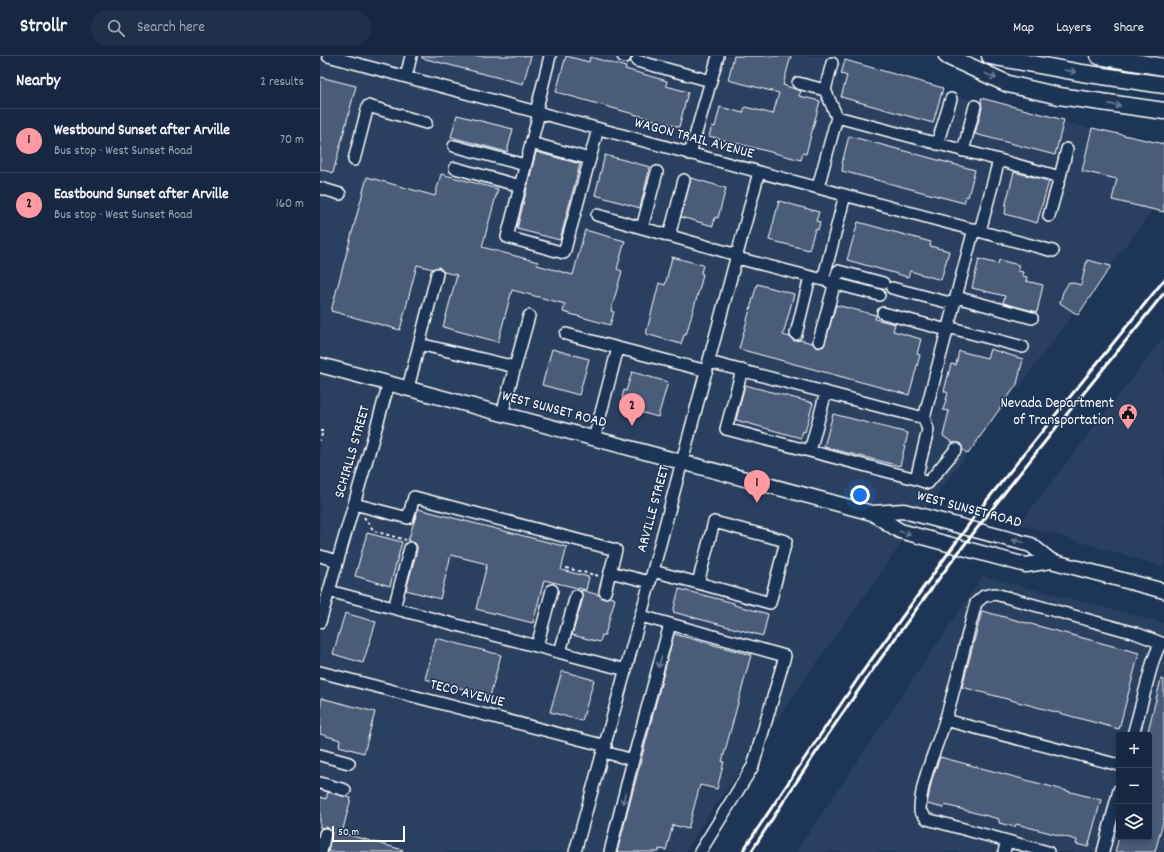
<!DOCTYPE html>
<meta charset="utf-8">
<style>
:root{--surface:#162841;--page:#1f3048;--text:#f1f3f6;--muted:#9ea6b1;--line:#35445a;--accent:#ff9aa2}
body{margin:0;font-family:Dekko,sans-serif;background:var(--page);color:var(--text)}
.controls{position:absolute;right:12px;bottom:12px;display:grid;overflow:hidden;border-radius:4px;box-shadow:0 2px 6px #0003}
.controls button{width:36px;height:36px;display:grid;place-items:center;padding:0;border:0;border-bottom:1px solid var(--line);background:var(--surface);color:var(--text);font:20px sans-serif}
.scale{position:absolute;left:12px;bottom:10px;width:73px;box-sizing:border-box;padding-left:4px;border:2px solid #fff;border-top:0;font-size:11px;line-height:14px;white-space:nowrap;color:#fff;-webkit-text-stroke:3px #1d3557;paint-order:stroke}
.you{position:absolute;left:540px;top:439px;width:14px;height:14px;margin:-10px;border:3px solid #fff;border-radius:50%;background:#1a73e8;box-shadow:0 0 0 6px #1a73e833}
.badge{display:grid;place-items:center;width:26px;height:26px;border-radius:50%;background:var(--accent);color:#111;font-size:13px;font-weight:700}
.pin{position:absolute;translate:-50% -33px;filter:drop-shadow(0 1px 2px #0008)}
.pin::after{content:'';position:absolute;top:21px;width:14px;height:12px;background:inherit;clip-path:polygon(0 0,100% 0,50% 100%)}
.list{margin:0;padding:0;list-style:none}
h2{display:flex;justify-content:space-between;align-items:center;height:52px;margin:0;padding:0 16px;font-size:17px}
h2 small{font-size:13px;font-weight:400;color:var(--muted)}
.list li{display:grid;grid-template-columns:26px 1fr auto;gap:12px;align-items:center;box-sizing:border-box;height:64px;padding:0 16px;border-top:1px solid var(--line)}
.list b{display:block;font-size:15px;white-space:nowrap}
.list p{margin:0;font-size:13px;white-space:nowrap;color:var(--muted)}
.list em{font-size:13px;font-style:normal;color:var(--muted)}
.icon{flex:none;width:22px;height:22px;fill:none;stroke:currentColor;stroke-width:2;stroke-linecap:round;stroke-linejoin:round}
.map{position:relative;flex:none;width:844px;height:796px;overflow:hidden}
header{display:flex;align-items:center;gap:24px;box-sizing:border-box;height:56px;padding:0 20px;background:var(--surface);border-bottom:1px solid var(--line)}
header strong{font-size:19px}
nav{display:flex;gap:22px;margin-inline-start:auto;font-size:14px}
.search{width:280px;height:36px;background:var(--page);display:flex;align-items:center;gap:10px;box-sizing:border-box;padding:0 14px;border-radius:22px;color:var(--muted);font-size:15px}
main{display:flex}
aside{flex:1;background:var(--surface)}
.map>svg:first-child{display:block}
.built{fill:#2a4161;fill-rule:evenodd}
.building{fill:#4a5d79;stroke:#fff}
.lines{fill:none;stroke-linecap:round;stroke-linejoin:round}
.minor-casing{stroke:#fff;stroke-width:14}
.major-casing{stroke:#fff;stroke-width:17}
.highway-casing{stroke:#fff;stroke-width:19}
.path{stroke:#fff;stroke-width:2;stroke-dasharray:3 3;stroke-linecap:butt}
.minor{stroke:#1d3557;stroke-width:11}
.major{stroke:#1d3557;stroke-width:14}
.highway{stroke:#1d3557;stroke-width:16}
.rail{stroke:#fff;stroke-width:3}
.oneway{stroke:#6c7c92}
.labels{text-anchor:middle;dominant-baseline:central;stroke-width:3;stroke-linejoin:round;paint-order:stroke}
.street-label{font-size:15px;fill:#fff;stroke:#1d3557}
.poi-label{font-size:15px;fill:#fff;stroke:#1d3557;text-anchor:end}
</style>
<header>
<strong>Strollr</strong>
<div class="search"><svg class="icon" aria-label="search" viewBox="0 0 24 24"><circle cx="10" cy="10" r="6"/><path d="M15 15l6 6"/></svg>Search here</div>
<nav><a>Map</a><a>Layers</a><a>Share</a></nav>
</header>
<main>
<aside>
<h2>Nearby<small>2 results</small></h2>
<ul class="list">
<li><span class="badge">1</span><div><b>Westbound Sunset after Arville</b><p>Bus stop · West Sunset Road</p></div><em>70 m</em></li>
<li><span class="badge">2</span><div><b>Eastbound Sunset after Arville</b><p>Bus stop · West Sunset Road</p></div><em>160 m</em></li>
</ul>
</aside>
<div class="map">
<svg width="844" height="796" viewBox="0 0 844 796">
<rect width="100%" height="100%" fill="#1d3557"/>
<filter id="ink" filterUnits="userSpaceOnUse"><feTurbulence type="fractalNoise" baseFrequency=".025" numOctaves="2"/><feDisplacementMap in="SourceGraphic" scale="8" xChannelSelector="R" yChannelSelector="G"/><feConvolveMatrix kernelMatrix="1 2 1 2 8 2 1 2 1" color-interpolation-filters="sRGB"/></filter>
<g filter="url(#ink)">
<path class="built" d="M0,0H503L528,9L691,55L844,88V139L610,447L381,770L366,796H0Z
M844,281V511L699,468Z
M663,520L844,567V796H476ZM799,679H829V781H799Z"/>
<path class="building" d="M102,0H211L203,28L102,2Z
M246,0L269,6L270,1L306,11L305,13L347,25L346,30L368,36L359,71L236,36Z
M414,0H471L463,29L481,35L479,40L500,45L486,98L483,97L481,104L389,80L392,70L395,71L400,51L423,57L425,51L453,58L459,37L408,24Z
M525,4L623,32L613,67L521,41L527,20L521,18Z
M0,21L36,30L13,117L0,113Z
M661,42L744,64L735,99L655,78L662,52Z
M137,59L193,73L187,96L131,81Z
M772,72L844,88V156L792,144L797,123L762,115Z
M529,80L655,114L648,141L646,140L644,147L522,115L523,108L522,107Z
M216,96L260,108L240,184L197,173Z
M285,99L330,111L320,152L275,139Z
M694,116L729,125L717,167L685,158L686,151H685Z
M121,118L178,133L162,191L218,206L217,209L253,219L265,174L305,185L297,213L302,215L291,255L294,256L290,269L243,256L245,248L192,234L178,286L123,271L137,219L124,216L119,211L113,213L97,209L80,274L11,255L47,121L115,140Z
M371,122L406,132L398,162L395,161L393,170L361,161Z
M459,145L499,156L496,165L500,166L498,174L495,173L489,194L449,184Z
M538,166L611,186L610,190L629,195L621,224L590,215L588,221L527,204Z
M352,201L383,209L381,217L383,218L381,227L366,279H364L361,288L326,278L339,227L345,229Z
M659,203L678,208L679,204L699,209L698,215L703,216L702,220L707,221L706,225L723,229L717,256L683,247L685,240L652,232Z
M767,204L791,210L758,259L740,247L743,236L749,226L761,229Z
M437,228L474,238L463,279L470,281L474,285L480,284L492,287L498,292L504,290L516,249L556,259L555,263L575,268L573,275L601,283L597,298L600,299L589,339L419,293Z
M232,293L269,303L259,339L222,329Z
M670,293L703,303L697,328L648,398L643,394L640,387H633L623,380L629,355L623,354L628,337L624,335L631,308L636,309L639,295L667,302Z
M312,316L348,326L338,361L302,351L305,343L302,342L304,334L306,335Z
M425,329L493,347L485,376L483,375L481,382L416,364Z
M513,358L588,377L580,410L504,391Z
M98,453L247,491L241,514L269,521L266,534L224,524L213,567L156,553L167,508L131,499L120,543L86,534L97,494V490L95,487L88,485Z
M47,477L82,486L70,530L35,520Z
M359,533L414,547V549L448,558L443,580L353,556Z
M261,534L279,539L284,543L289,541L295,543L285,579H282L280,586L252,579L263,542Z
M662,555L819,597L799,673L642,631Z
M25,557L56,566L43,607L13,598Z
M354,578L431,599L402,706H404L397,733L380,729L368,773L353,769L346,794L339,793V796H297Z
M116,582L181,599L170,640L105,623Z
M242,615L274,624L262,665L230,656Z
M841,623L844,624V762L835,796H795L799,781H829V679H827Z
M1,642L55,656L44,697L19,690L20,684L0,678Z
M620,701L781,744L768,791L756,788L757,784L696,768L695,771L679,767V763L625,749L624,752L607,748L612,723Z
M8,736L31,742L22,777L83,794L82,796H8L12,776L7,771L0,772V741L6,743Z"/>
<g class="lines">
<g class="minor-casing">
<path id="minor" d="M8,0L733,195
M303,0L305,1
M317,5L391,25
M512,7L505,34L517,61
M86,21L91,0
M478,27L505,34
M216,56L230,0
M219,57L187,181L244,197L278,73
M211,87L270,103
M617,88L631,43
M134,90L205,109
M643,95L655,50
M370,98L398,0
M34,104L48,50L106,67
M135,112L200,130
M740,121L747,93
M498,131L517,61L679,104
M0,132L20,138
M277,159L417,199
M322,172L337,116
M660,175L679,104L740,121L729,160
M349,180L364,124
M417,202L503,224L525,139
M509,226L559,239
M572,232L634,248
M636,241L712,262
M563,257L627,274
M628,271L703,291
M246,278L298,292L274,383
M476,278L490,221
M499,285L518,215L563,227
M99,288L195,311
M298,292L387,315
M389,306L604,362L608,374L596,423L406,373L422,314
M88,332L117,218
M182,358L209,260
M604,362L654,173
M490,395L506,336
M596,423L608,427L636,393
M34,448L88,462L94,441L296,494L290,516
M0,500L17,505
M333,515L378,527L394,466L466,485L450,547L378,527
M9,535L306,614
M285,536L290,516L330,526
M74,552L90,492
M321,560L465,600L433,710L380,796
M0,566L69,327
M217,590L232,534
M240,596L256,540
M0,616L286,690
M625,664L799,709
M813,679L833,605L840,587
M284,696L313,704
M0,699L29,707
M0,727L25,734
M1,796L5,778
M255,796L330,526L439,116
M290,796L313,704L350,568
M684,796L687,785
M728,796L607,763L600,755C600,725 616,694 625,665C637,626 645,586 656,547L664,540L675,538L815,577L844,588
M783,796L799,734"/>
</g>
<g class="major-casing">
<path id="major" d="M0,309L552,457L580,475L706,509L731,505L844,535
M552,457L584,455L711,489L731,505"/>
</g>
<g class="highway-casing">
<path id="highway" d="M627,0L688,28L739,40L844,55
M670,0L762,17L844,29
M779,0L844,11"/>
</g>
<path class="path" d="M0,375H3L0,385
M44,461L54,475L86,484
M246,512L279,520"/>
<use href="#minor" class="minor"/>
<use href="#major" class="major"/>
<use href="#highway" class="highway"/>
<path class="rail" d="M422,796L541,618L663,449L844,224
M431,796C506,678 586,563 672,453C728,380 787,309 844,237"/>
</g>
<defs><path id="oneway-shaft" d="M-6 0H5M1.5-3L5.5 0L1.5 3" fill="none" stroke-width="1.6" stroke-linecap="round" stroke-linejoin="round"/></defs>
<g class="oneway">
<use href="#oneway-shaft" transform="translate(750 15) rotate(10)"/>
<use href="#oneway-shaft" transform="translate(671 20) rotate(25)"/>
<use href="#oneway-shaft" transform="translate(795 49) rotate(8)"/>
<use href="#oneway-shaft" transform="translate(585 477) rotate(17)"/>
<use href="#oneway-shaft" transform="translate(698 485) rotate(-165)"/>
<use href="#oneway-shaft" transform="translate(340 606) rotate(105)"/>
<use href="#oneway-shaft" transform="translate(304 742) rotate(104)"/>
</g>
</g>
<defs>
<g id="civic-pin" transform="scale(1)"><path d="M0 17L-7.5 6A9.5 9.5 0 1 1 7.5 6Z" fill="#ff9aa2" stroke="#1d3557"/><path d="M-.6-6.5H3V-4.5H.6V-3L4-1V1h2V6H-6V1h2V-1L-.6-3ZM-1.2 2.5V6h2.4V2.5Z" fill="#111"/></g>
</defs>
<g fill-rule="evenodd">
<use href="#civic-pin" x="808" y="357"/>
</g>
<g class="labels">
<g class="street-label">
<text transform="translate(374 83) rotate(15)">WAGON TRAIL AVENUE</text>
<text transform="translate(234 354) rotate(15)">WEST SUNSET ROAD</text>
<text transform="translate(33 396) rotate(-74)">SCHIRLLS STREET</text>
<text transform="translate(334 453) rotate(-75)">ARVILLE STREET</text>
<text transform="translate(649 454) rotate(15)">WEST SUNSET ROAD</text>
<text transform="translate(147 638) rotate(14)">TECO AVENUE</text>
</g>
<g class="poi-label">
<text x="794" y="348">Nevada Department<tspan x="794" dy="17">of Transportation</tspan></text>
</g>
</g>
</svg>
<div class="controls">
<button>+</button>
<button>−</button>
<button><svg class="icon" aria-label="layers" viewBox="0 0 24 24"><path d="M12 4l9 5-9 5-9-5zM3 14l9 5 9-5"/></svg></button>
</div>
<div class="scale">50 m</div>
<div class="you"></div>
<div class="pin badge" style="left:437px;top:447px">1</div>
<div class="pin badge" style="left:312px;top:370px">2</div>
</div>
</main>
